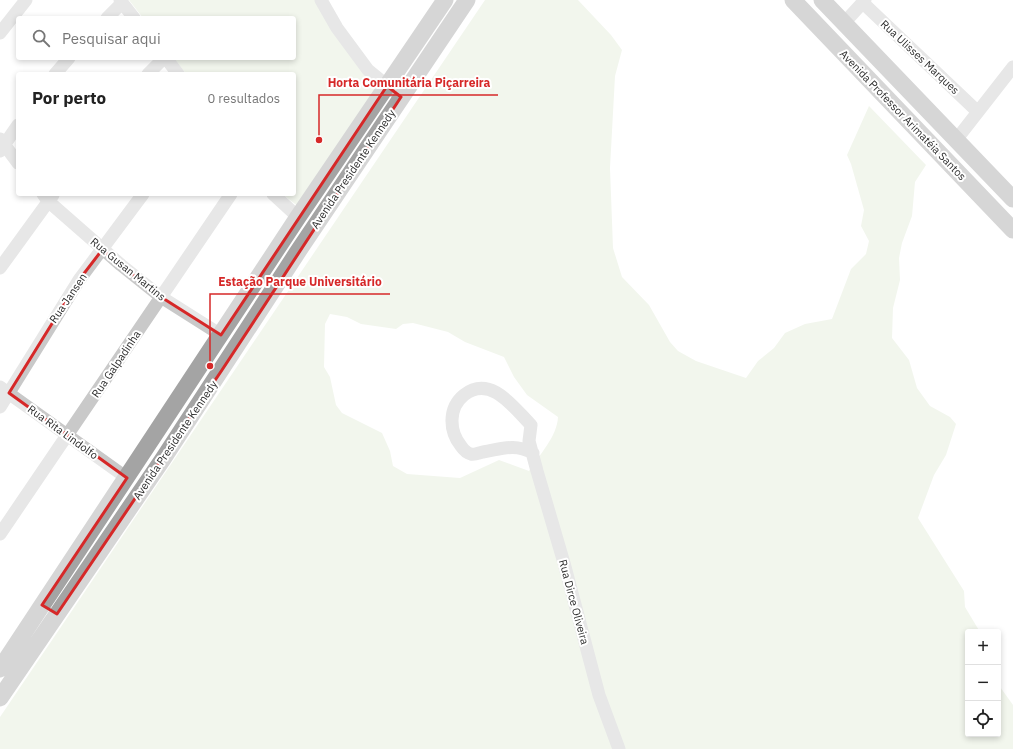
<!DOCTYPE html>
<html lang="pt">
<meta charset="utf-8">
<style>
:root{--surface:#fff;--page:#f6f6f6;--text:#222;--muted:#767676;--line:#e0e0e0}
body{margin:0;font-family:"IBM Plex Sans",sans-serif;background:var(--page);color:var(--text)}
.controls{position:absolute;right:12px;bottom:12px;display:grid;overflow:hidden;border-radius:4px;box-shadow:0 2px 6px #0003}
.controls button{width:36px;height:36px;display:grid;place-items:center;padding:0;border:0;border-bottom:1px solid var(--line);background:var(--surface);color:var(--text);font:20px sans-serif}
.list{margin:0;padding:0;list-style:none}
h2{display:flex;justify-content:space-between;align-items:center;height:52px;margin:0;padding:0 16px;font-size:17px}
h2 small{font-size:13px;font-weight:400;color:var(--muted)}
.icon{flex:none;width:22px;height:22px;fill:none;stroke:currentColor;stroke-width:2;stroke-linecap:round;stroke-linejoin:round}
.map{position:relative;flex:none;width:1013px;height:749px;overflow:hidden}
.search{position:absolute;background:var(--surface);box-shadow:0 2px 6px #0003;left:16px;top:16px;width:280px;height:44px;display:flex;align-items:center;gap:10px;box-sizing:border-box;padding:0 14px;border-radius:4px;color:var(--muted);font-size:15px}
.panel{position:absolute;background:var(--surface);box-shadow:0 2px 6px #0003;left:16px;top:72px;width:280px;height:124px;border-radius:4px}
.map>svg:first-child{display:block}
.green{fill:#e2ebd8;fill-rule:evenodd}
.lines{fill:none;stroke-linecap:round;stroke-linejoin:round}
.minor{stroke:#c9c9c9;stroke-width:13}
.major{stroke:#a4a4a4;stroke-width:17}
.marked{fill:none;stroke:#d62828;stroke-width:3;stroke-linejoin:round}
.labels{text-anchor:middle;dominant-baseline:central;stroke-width:4;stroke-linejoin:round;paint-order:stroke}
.street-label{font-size:11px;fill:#2c2c2c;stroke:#fff}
.leader{fill:none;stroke:#d62828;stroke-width:1.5}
.callout-dot{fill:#d62828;stroke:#fff;stroke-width:1.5}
.callout-label{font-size:12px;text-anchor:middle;font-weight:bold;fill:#d62828;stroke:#fff;stroke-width:4;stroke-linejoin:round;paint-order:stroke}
</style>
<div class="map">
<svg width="1013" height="749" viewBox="0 0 1013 749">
<rect width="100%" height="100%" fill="#fff"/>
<path class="green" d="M129,0H317L380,86L299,207L282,194H294V74H186L174,58H294V18H143Z
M485,0H578L611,35L622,50L615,76L610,168L613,248L622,277L649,305L670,342L678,351L696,361L746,378L758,361L774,348L785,333L805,324L832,319L851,269L866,254L869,241L861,226L864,210L851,164L847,155L869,106L926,165L915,182L912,216L902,243L899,258L900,280L893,308L892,338L909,360L917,388L930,406L950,417L956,424L946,455L934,475L918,518L964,591L965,607L980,632H968V734H998V684L1013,705V749H0V717ZM330,314L347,317L361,324L396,329L403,324L413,323L448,332L465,342L504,357L514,377L527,395L558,417C557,437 539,455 529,471L499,460L460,478L407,474L393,466L390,451L382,433L342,413L336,405L330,377L324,367L325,324Z"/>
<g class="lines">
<path class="minor" d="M120,0L134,18
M321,0L337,28L368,70L401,97
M862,2L978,112
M107,18L122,3
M844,23L865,0
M0,33L26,0
M166,58L178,74
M55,74L69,58
M148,74L164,58
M0,139L18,163
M956,140L1013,67
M0,151L18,125
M43,194L48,201L121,265L161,297L221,335
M273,194L298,217
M0,268L53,195
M0,387L127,478
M0,407L79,280L143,194
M533,453C514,443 502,449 483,452C479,453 474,455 471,454C467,453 463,449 461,446C449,431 448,408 464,395C491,374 514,408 531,425L529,441L537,471L564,563L599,695L619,749
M0,534L231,194"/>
<path class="major" d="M793,0L1013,230
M822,0L1013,199
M0,669L298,217L445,0
M0,698L163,459L297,253L467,0"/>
</g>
<path d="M0 0H1013V749H0ZM387,86L401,97L222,370L57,614L42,605L127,478L9,393L79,280L102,250L161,297L221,335Z" fill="#fff" fill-opacity=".55" fill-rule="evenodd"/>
<path class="marked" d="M387,86L401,97L222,370L57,614L42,605L127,478L9,393L79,280L102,250L161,297L221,335Z"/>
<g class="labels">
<g class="street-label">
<text transform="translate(920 57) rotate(43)">Rua Ulisses Marques</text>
<text transform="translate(903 115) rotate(46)">Avenida Professor Arimatéia Santos</text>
<text transform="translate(353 169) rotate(-56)">Avenida Presidente Kennedy</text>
<text transform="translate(128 269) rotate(39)">Rua Gusan Martins</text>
<text transform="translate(68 298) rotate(-56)">Rua Jansen</text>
<text transform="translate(116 364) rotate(-56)">Rua Galpadinha</text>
<text transform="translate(63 432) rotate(36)">Rua Rita Lindolfo</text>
<text transform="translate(175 440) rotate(-56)">Avenida Presidente Kennedy</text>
<text transform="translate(574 602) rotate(75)">Rua Dirce Oliveira</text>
</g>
</g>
<path class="leader" d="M319 140L319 95H498M210 366L210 294H390"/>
<g class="callout-dot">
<circle cx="319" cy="140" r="4"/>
<circle cx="210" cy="366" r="4"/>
</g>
<g class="callout-label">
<text x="409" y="87">Horta Comunitária Piçarreira</text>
<text x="300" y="286">Estação Parque Universitário</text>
</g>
</svg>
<div class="controls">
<button>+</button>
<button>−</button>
<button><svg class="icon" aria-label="locate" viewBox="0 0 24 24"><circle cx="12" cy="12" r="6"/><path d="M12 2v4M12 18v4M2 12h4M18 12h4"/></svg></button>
</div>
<div class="search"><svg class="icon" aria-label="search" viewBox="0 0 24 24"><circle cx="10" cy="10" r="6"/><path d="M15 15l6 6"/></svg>Pesquisar aqui</div>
<section class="panel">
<h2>Por perto<small>0 resultados</small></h2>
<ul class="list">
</ul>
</section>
</div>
